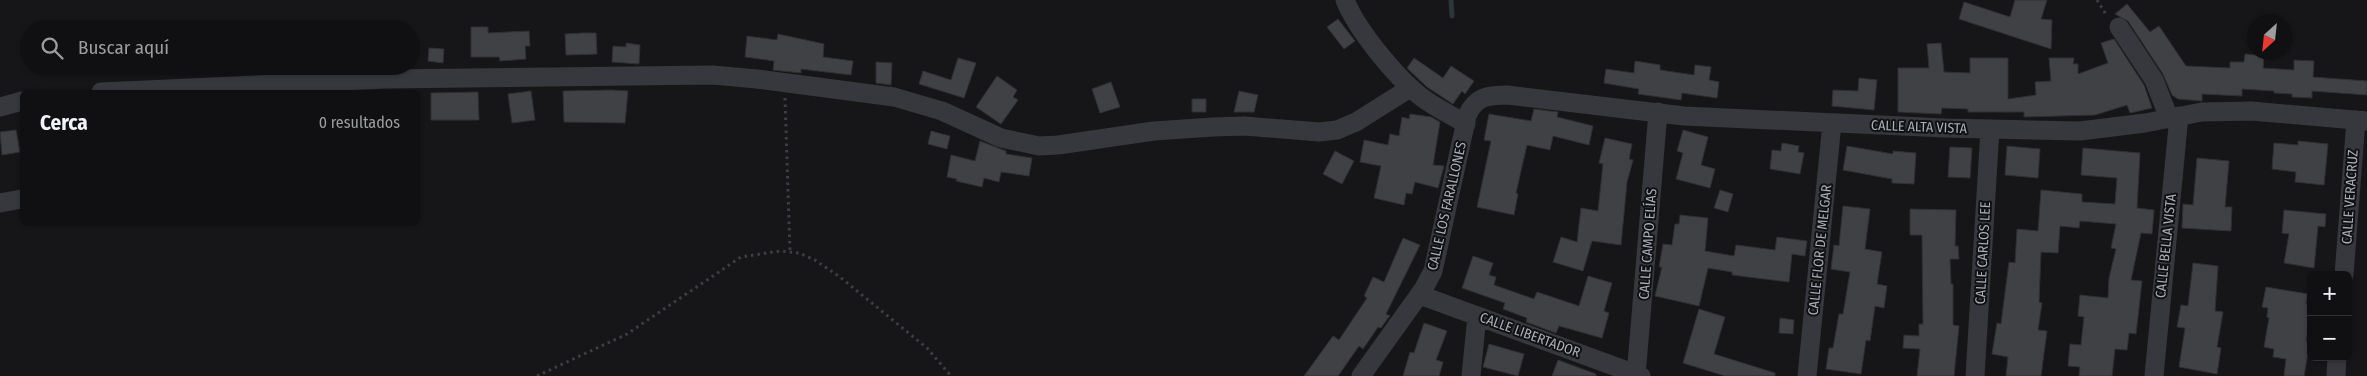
<!DOCTYPE html>
<html lang="es">
<meta charset="utf-8">
<style>
:root{--surface:#101012;--page:#1e1e20;--text:#f1f3f6;--muted:#9c9d9f;--line:#303032}
body{margin:0;font-family:"Fira Sans Condensed",sans-serif;background:var(--page);color:var(--text)}
.controls{position:absolute;right:15px;bottom:15px;display:grid;overflow:hidden;border-radius:8px;box-shadow:0 1px 4px #0004}
.controls button{width:45px;height:45px;display:grid;place-items:center;padding:0;border:0;border-bottom:1px solid var(--line);background:var(--surface);color:var(--text);font:25px sans-serif}
.compass{position:absolute;left:2247px;top:15px;width:45px;height:45px;border-radius:50%;background:var(--surface);box-shadow:0 1px 4px #0004;rotate:207deg}
.list{margin:0;padding:0;list-style:none}
h2{display:flex;justify-content:space-between;align-items:center;height:65px;margin:0;padding:0 20px;font-size:21px}
h2 small{font-size:16px;font-weight:400;color:var(--muted)}
.icon{flex:none;width:28px;height:28px;fill:none;stroke:currentColor;stroke-width:2;stroke-linecap:round;stroke-linejoin:round}
.map{position:relative;flex:none;width:2367px;height:376px;overflow:hidden}
.search{position:absolute;background:var(--surface);box-shadow:0 1px 4px #0004;left:20px;top:20px;width:400px;height:55px;display:flex;align-items:center;gap:12px;box-sizing:border-box;padding:0 18px;border-radius:28px;color:var(--muted);font-size:19px}
.panel{position:absolute;background:var(--surface);box-shadow:0 1px 4px #0004;left:20px;top:90px;width:400px;height:135px;border-radius:8px}
.map>svg:first-child{display:block}
.lines{fill:none;stroke-linecap:round;stroke-linejoin:round}
.stream{stroke:#2c353c;stroke-width:5}
.building{fill:#404145;stroke:#303034}
.path{stroke:#3d3f44;stroke-width:3;stroke-dasharray:2.5 4;stroke-linecap:butt}
.street{stroke:#37383d;stroke-width:19}
.labels{text-anchor:middle;dominant-baseline:central;stroke-width:4;stroke-linejoin:round;paint-order:stroke}
.street-label{font-size:14px;fill:#a8adb8;stroke:#111113}
</style>
<div class="map">
<svg width="2367" height="376" viewBox="0 0 2367 376">
<rect width="100%" height="100%" fill="#161618"/>
<g class="lines">
<path class="stream" d="M1451,0L1452,16"/>
</g>
<path class="building" d="M2015,0H2047L2041,19L2052,20L2051,49L1959,19L1964,2L2010,17Z
M2127,4L2150,32L2159,26L2186,66L2230,68V62H2244L2245,54L2264,56L2263,68L2294,70V60L2314,61L2313,77L2367,81V95L2312,91V98L2292,97V94L2274,93V91L2242,89V96L2202,94V101L2178,99L2172,95L2163,74L2128,21L2115,14Z
M1338,19L1355,41L1344,49L1327,27Z
M471,27H488V33L529,31L530,46H525L526,59L500,61L499,57H471Z
M583,33H596L597,54L566,55L565,34Z
M778,34L824,44L823,57L853,61L851,75L801,69V73L773,70L774,61L745,57L747,36L777,40Z
M2114,39L2144,85L2152,108L2130,113L2127,105L2095,115L2024,117V112H1968V109L1942,108L1941,114L1898,112V68H1929L1927,44L1941,43L1944,72L1970,73V58H2008V99L2036,95L2035,82L2051,81L2049,58H2074L2073,64H2078V74L2108,63L2101,43Z
M626,43L640,45L639,64L612,62L613,46L626,47Z
M429,48L444,49L443,63L428,61Z
M958,58L976,63L964,98L919,84L923,71L951,80Z
M1414,58L1443,78L1451,66L1474,81L1465,94L1462,91L1453,104L1427,87L1407,68Z
M1635,61L1660,65V70L1694,75L1695,65L1711,67L1709,80L1719,82L1717,98L1682,93L1681,100L1638,94L1639,89L1604,83L1606,69L1634,73Z
M876,62L892,63L891,85L876,83Z
M997,76L1017,90L1013,97L1018,100L1001,124L976,107Z
M1859,78L1877,80L1874,110L1832,106L1833,90L1858,91Z
M1111,82L1120,107L1100,113L1092,89Z
M612,90L628,91L625,123L564,122L563,91Z
M531,91L535,120L512,123L508,94Z
M1239,91L1258,95L1254,112H1234Z
M478,92L479,120H431V93Z
M1192,99H1206V112H1192Z
M1534,109L1558,112L1557,117L1593,126L1589,145L1553,136L1550,150L1527,145L1516,193L1518,194L1514,215L1477,207L1491,141L1484,140L1489,114L1531,121Z
M1410,114L1431,117L1440,122L1433,165L1444,166L1438,188L1415,182L1412,194L1406,193L1404,205L1374,198L1381,166L1360,162L1364,140L1388,145L1390,134L1399,136L1402,117L1409,119Z
M16,130L20,152L2,155L0,132Z
M1683,130L1708,137L1701,165L1715,169L1710,188L1676,179L1683,153L1677,151Z
M931,131L950,136L947,149L928,144Z
M1605,138L1632,144L1629,159L1633,160L1627,182L1621,245L1592,241L1583,271L1553,262L1561,237L1577,242L1581,208L1598,211L1603,164L1599,163Z
M980,141L1006,151V154L1032,158L1029,176L1001,172L999,182L984,178L982,187L956,181L957,179L947,177L951,155L975,161Z
M2298,141L2328,144L2324,185L2295,182L2296,172L2272,169L2274,143L2298,145Z
M1782,143L1799,146L1798,152L1804,153L1800,174L1770,169L1772,150L1781,151Z
M1847,146L1893,154V151L1916,153L1914,184L1892,183V179L1843,170Z
M2007,146L2040,149L2038,178L2005,175Z
M1950,147L1972,148L1970,178L1948,177Z
M2083,148L2140,153L2137,208L2154,210L2152,234L2141,233L2131,280L2142,281L2136,334L2129,333L2127,350L2115,349L2112,376H2079L2080,367L2068,366L2070,344L2081,345L2084,317L2078,316L2080,295L2108,298L2109,278L2116,249L2111,248L2116,224L2080,221L2079,228L2060,226L2058,253L2041,252L2039,302L2042,303L2038,330L2047,331L2041,376H2006L2008,357L1992,354L1997,323L2001,324L2009,262L2015,263L2017,229L2038,231L2041,190L2082,194V202L2115,204L2117,178L2081,175Z
M1335,151L1354,161L1342,184L1323,174Z
M2197,158L2229,161L2225,207H2232L2231,231L2182,228L2183,204L2193,205Z
M1720,190L1733,194L1728,212L1714,208Z
M1843,206L1870,209L1865,249L1882,252L1877,284L1887,286L1884,308L1875,306L1870,341L1866,340L1861,374L1826,369L1829,348H1833L1839,314H1843L1850,272L1831,269L1834,245L1839,246Z
M1910,209L1956,210L1955,246H1958L1959,259H1950L1951,284H1953V325L1959,326L1954,376H1917L1920,349L1903,348L1904,335L1919,336V324H1923L1922,235H1910Z
M2284,210L2326,214L2325,227L2318,226L2314,268L2284,263L2289,234L2282,233Z
M1680,215L1708,218L1705,251L1734,256L1736,245L1775,250L1777,237L1807,241L1805,256L1792,254L1789,282L1732,275V272L1708,268L1699,306L1655,296L1662,267H1659L1663,244L1672,245L1675,224H1679Z
M1403,238L1420,245L1386,314L1390,316L1388,318L1381,328L1378,327L1363,349L1359,346L1338,376H1304L1333,336L1339,340L1367,298L1364,296L1373,277L1384,282Z
M1473,256L1493,263L1489,275L1496,277L1494,285L1534,299L1537,292L1579,306L1588,276L1612,283L1604,311L1609,313L1602,338L1559,326L1556,333L1526,322L1527,318L1503,309L1505,303L1462,288Z
M2193,263L2218,266L2215,311L2223,312L2217,347L2221,348L2217,374L2179,367L2185,328L2177,327L2181,305L2188,306Z
M2266,287L2308,294L2306,304L2311,305V314L2306,341H2310L2304,376H2284L2286,359L2273,357L2274,349L2264,347L2269,318L2267,317L2268,308L2262,307Z
M1699,309L1725,317L1714,354L1775,373V376H1725L1683,363Z
M1780,318L1794,320L1793,334L1779,333Z
M1424,323L1447,331L1436,360L1443,362L1439,376H1403L1410,352L1414,353Z
M1489,344L1524,354L1518,376L1483,367Z
M1558,360L1596,374V376H1552Z"/>
<g class="lines">
<path class="path" d="M2097,0L2107,16
M785,98L790,252
M537,376L627,334L741,257L780,251L799,253L815,260L840,277L927,348L951,376"/>
<path class="street" d="M1345,0C1357,30 1395,76 1420,96C1434,107 1451,115 1466,124
M2119,27L2154,80L2169,118
M101,92L386,79L713,75L757,79L894,97L942,111L1001,138L1039,146L1058,145L1154,131L1213,127L1244,126L1319,132L1337,130L1356,122L1410,88
M0,107L22,101
M0,203L22,199
M2344,275L2356,120
M1420,295L1641,376
M1361,376L1424,288L1433,271L1467,116C1475,97 1487,95 1507,95L1684,116L1945,128L2080,131L2145,123L2202,112L2251,111L2367,121
M1471,376L1477,316
M1636,376L1658,112
M1807,376L1832,123
M1975,376L1990,129
M2154,376L2179,116
M2336,376L2337,357"/>
</g>
<g class="labels">
<g class="street-label">
<text transform="translate(1919 127) rotate(2)">CALLE ALTA VISTA</text>
<text transform="translate(2350 197) rotate(-86)">CALLE VERACRUZ</text>
<text transform="translate(1447 206) rotate(-77)">CALLE LOS FARALLONES</text>
<text transform="translate(1648 244) rotate(-86)">CALLE CAMPO ELÍAS</text>
<text transform="translate(2166 246) rotate(-84)">CALLE BELLA VISTA</text>
<text transform="translate(1820 250) rotate(-84)">CALLE FLOR DE MELGAR</text>
<text transform="translate(1983 253) rotate(-87)">CALLE CARLOS LEE</text>
<text transform="translate(1530 335) rotate(20)">CALLE LIBERTADOR</text>
</g>
</g>
</svg>
<div class="controls">
<button>+</button>
<button>−</button>
</div>
<svg class="compass" viewBox="-18 -18 36 36"><path d="M0-13l5 13h-10z" fill="#e53935"/><path d="M0 13l5-13h-10z" fill="#9c9d9f"/></svg>
<div class="search"><svg class="icon" aria-label="search" viewBox="0 0 24 24"><circle cx="10" cy="10" r="6"/><path d="M15 15l6 6"/></svg>Buscar aquí</div>
<section class="panel">
<h2>Cerca<small>0 resultados</small></h2>
<ul class="list">
</ul>
</section>
</div>
